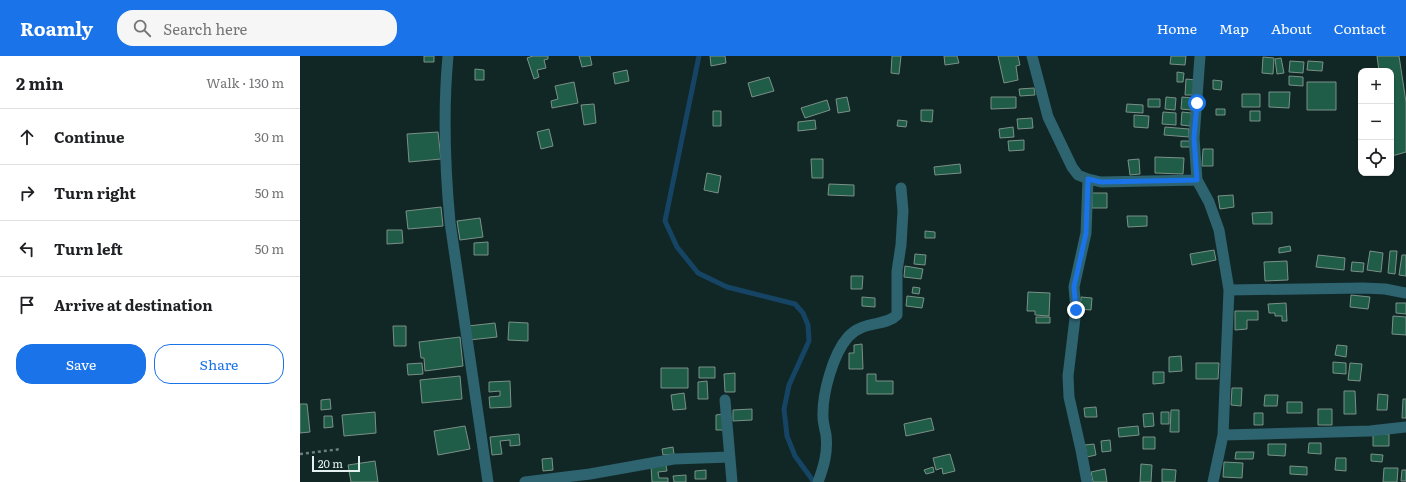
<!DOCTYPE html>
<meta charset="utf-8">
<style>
:root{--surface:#fff;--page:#f6f6f6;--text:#202124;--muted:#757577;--line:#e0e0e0;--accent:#1a73e8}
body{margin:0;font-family:Literata,serif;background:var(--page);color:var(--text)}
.controls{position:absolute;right:12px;top:12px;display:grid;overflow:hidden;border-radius:8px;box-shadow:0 1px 3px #0004}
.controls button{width:36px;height:36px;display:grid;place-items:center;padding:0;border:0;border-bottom:1px solid var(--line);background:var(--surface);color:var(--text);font:20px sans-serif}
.scale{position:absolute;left:12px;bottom:10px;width:48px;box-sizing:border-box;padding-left:4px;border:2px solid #e4f1f0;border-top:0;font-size:11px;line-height:14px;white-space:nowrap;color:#e4f1f0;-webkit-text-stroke:3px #112726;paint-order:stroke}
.stop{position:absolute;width:12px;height:12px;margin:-9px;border:3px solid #1a73e8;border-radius:50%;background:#fff}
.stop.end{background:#1a73e8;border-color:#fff;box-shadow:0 1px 4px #0008}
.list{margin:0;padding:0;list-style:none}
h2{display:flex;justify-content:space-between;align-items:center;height:52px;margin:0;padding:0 16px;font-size:17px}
h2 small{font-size:13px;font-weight:400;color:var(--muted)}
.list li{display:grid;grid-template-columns:26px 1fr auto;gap:12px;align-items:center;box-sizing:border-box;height:56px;padding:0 16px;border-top:1px solid var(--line)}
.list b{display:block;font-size:15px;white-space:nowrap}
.list em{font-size:13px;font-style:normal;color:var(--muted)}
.actions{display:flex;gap:8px;padding:12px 16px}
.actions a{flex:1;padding:9px 0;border:1px solid var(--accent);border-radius:16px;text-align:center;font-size:14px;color:var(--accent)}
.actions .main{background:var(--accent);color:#fff}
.icon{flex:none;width:22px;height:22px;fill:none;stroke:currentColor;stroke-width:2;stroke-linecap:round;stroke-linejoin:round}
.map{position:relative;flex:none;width:1106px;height:426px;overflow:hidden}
header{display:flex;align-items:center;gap:24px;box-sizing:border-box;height:56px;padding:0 20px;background:var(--accent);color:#fff}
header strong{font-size:19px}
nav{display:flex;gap:22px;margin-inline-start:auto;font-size:14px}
.search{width:280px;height:36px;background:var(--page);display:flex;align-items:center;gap:10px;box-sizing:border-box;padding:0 14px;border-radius:16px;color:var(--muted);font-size:15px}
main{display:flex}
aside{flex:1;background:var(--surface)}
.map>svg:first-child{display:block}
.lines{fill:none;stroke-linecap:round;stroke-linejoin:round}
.stream{stroke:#164464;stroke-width:5}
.building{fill:#205d48;stroke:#7b9086}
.path{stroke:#6c7e7d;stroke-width:2.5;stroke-dasharray:3 3;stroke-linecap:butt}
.minor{stroke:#2e6370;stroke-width:11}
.route{stroke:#1a73e8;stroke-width:5}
</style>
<header>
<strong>Roamly</strong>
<div class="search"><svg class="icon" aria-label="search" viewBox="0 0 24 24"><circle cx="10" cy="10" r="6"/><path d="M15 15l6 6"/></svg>Search here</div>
<nav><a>Home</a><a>Map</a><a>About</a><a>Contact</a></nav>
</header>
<main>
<aside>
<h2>2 min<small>Walk · 130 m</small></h2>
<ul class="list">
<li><svg class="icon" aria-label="ahead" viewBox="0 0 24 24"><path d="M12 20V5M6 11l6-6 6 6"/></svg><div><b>Continue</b></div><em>30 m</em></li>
<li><svg class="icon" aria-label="right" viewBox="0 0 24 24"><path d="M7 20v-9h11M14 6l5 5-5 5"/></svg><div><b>Turn right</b></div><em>50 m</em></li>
<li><svg class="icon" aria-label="left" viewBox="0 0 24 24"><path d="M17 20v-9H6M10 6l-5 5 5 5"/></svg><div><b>Turn left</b></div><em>50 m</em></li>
<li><svg class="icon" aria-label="arrive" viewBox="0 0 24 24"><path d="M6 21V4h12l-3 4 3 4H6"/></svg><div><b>Arrive at destination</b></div></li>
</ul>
<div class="actions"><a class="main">Save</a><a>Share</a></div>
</aside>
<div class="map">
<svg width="1106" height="426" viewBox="0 0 1106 426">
<rect width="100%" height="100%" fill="#112726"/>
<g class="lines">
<path class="stream" d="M399,0L365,165L377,191L398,217L427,231L495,248L503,257L508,269L509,285L489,329L484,353L487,380L495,400L514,426"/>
</g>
<path class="building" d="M124,0H134V6H124Z
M233,0H248V3L244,4L246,12L237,14L239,21L234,23L227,2Z
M279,0H290L292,9L282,11Z
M410,0H425L426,7L411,10Z
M592,0H601L599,18L591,17Z
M644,0H657L659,7L645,9Z
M698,0H718L720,9L716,10L718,24L704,27Z
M871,0H886L885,9L870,8Z
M1077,0H1099L1106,46V96L1092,100L1091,15H1079Z
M963,1L974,2L973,18L962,17Z
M981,2L984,17L977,18L975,3Z
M990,5L1004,6L1003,17L989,16Z
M1008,5L1023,6L1022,15L1007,14Z
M175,13L184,14V24H175Z
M327,14L329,25L315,28L313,17Z
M877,16L884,17L883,26H877Z
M989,20L1003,21V30L989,29Z
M469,21L474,35L452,41L448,27Z
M886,23L896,24L894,39H885Z
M913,24L922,25L921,34L913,33Z
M274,26L278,47L252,52L251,45L258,43L255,30Z
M1007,26H1036V54H1007Z
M734,32L735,39L720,40L719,33Z
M969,36H990L989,52L969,51Z
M942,38H960V51H942Z
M547,41L550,55L538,57L536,43Z
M691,41H716V52L691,53Z
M866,41L876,42L875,54L865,53Z
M882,41L892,42L891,54L881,53Z
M848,43H860V51H848Z
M527,44L530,54L505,62L501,52Z
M294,48L296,67L284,69L281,49Z
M827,48L843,49V57L826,56Z
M916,53H925V59H916Z
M621,54H633L632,66L621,65Z
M413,55H421V70H413Z
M950,55H960V65H950Z
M863,56L876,57V69L862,68Z
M882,56L891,57L890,70L881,69Z
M834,59L849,60L848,72L834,71Z
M732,62L733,72L718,73L717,63Z
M515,64L516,73L498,75V66Z
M598,64L607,65L606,71L597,70Z
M713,71L714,81L700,82L699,73Z
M865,71L889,73V81L864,79Z
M249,73L253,90L241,93L237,76Z
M138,76L141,103L109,106L107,78Z
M724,84V94L709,95L708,85Z
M881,85H891V91H881Z
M903,93H913V110H902Z
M855,101L884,102L883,118L855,117Z
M511,103H523V122H512Z
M839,103L840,118L830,119L828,104Z
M660,108L661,117L635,119L634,111Z
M407,117L421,120L418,137L404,134Z
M529,128L554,129V140L528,139Z
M792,137H807V152H792Z
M933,139L934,151L920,153L918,140Z
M141,151L143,170L108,173L106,155Z
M972,156V168H953L952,157Z
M827,160H847V170L828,171Z
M180,162L183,181L160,184L157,165Z
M87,174H102L103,187L87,188Z
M625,175L635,176V182H625Z
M188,186V199H174V187Z
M990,190L991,195L979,197V192Z
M914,194L916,204L892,209L890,198Z
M1070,195L1083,197L1081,216L1067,214Z
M1090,195H1097L1095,218L1088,217Z
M615,198L626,199L625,209L614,208Z
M1018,199L1045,202L1044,214L1016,211Z
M1102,199H1106V220L1099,219Z
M987,205L988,224L965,225L964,206Z
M1052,206L1064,207L1063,216L1051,215Z
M605,210L623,213L621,223L604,221Z
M551,220H563L562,233H551Z
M613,231L620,232L619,238L612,237Z
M728,236L750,237L749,260L735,259V255H727Z
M1051,239L1070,241L1068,253L1050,251Z
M607,240L624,242L622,252L606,250Z
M562,241L575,242V251L562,250Z
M781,241L792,242L791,254L780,253Z
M986,247L987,265H982V260H975V257H969L968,248Z
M1096,247H1106V258L1096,257Z
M935,255H958V264H947V273L935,274Z
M1093,260L1106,261V279L1092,278Z
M736,261H750V267H736Z
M209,266L228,267V285L208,284Z
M195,267L197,281L169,284L168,270Z
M93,270H106V290H94Z
M160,281L163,310L125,315L124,302H121L119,286Z
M562,288L563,313H549V297H554V289Z
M1037,289L1047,290L1046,301L1035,299Z
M881,300L882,315L869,316V301Z
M1033,306L1046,307V318L1033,317Z
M122,307L123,318L108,319L107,308Z
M896,307H919L918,323H896Z
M1050,307L1062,308L1060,325L1048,324Z
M399,311H415V322H399Z
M361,312H388V332H361Z
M853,316H864V327L853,328Z
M435,317V336H425L424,318Z
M567,318H576V325H593V338H567Z
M160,320L162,343L122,347L120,324Z
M210,325L211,351L190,352L189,341L200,340V335L189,336V326Z
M407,325L408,343H398V326Z
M932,332H942L941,350L931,349Z
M1044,335H1055L1056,358H1044Z
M384,337L386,353L373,354L371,339Z
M1078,338L1088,339L1087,354H1077Z
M965,339H978L977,350H964Z
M30,343L31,353L21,354V344Z
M1103,343H1106V362H1102Z
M987,346H1002V357H987Z
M0,348H7L10,376L0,377Z
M796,351L797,361H785L784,352Z
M452,353V364L433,365V354Z
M1018,353H1032V369H1018Z
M871,354H879V376H870Z
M75,356L76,377L44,380L42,359Z
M861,356H869V368H861Z
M853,357L854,370L844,371L843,358Z
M954,357H963V369H954Z
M422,358L423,374H416V359Z
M24,360H32L33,371L24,372Z
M631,362L634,374L606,380L604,368Z
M165,370L170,393L138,399L134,375Z
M838,370L839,379L819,381L818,372Z
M219,378L220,389L210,390V384L200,385L202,398L192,399L190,381Z
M1073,378H1089V390H1073Z
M843,381H855V393H843Z
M810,384L811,395L802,396L801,385Z
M1009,387H1021V398L1008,397Z
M794,388L796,399L787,401L785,389Z
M968,388H986L985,400L968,399Z
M373,391L374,398L363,399L362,393Z
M936,396H954L953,403H935Z
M650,398L655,415L643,418L642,412L636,414L633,402Z
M1071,398L1083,399L1082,406L1071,405Z
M252,402L253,414L243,415L242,403Z
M1036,402H1046V415L1035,414Z
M75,405L78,426H51L48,409Z
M924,406L943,407L942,422L923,421Z
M841,408L852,409L851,426H840Z
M366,409L367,415L358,416L359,422H368V426H352L351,410Z
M990,410L1007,411V419L990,418Z
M633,411L634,416L626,418L624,414Z
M1084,412H1098L1097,426H1083Z
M805,413L807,426H793L791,416Z
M862,413L876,414L875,426H862Z
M406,414V423H395V415Z
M1102,414H1106V425H1101Z
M386,419V426H374L373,420Z"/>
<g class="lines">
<path class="path" d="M0,398L41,393"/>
<path class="minor" d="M148,0C143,54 145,112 150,166L188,426
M732,0L748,61L772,111L778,119L788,123L801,126L897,124
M900,0L894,82L897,124L909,146L919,174L929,234L923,379L913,426
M929,234L1063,232L1085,233L1106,237
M425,344L432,426
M923,379L1070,375L1106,371
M225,426L290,418L374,403L430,401
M518,426C524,410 528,396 526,379C525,373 523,367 523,361C522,338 533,298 548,281C563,264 585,271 597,259V215L601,189L603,155L601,132
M787,426L781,394L769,341L768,320L776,254L774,231L786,177L788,123"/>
</g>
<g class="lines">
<path class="route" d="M776,254L774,231L786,177L788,123L801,126L897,124L894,82L897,47"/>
</g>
</svg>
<div class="controls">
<button>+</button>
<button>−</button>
<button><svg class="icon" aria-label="locate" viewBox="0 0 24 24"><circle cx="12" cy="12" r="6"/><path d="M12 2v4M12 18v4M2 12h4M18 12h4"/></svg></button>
</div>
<div class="scale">20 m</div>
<div class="stop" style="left:897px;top:47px"></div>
<div class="stop end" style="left:776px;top:254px"></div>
</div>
</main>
